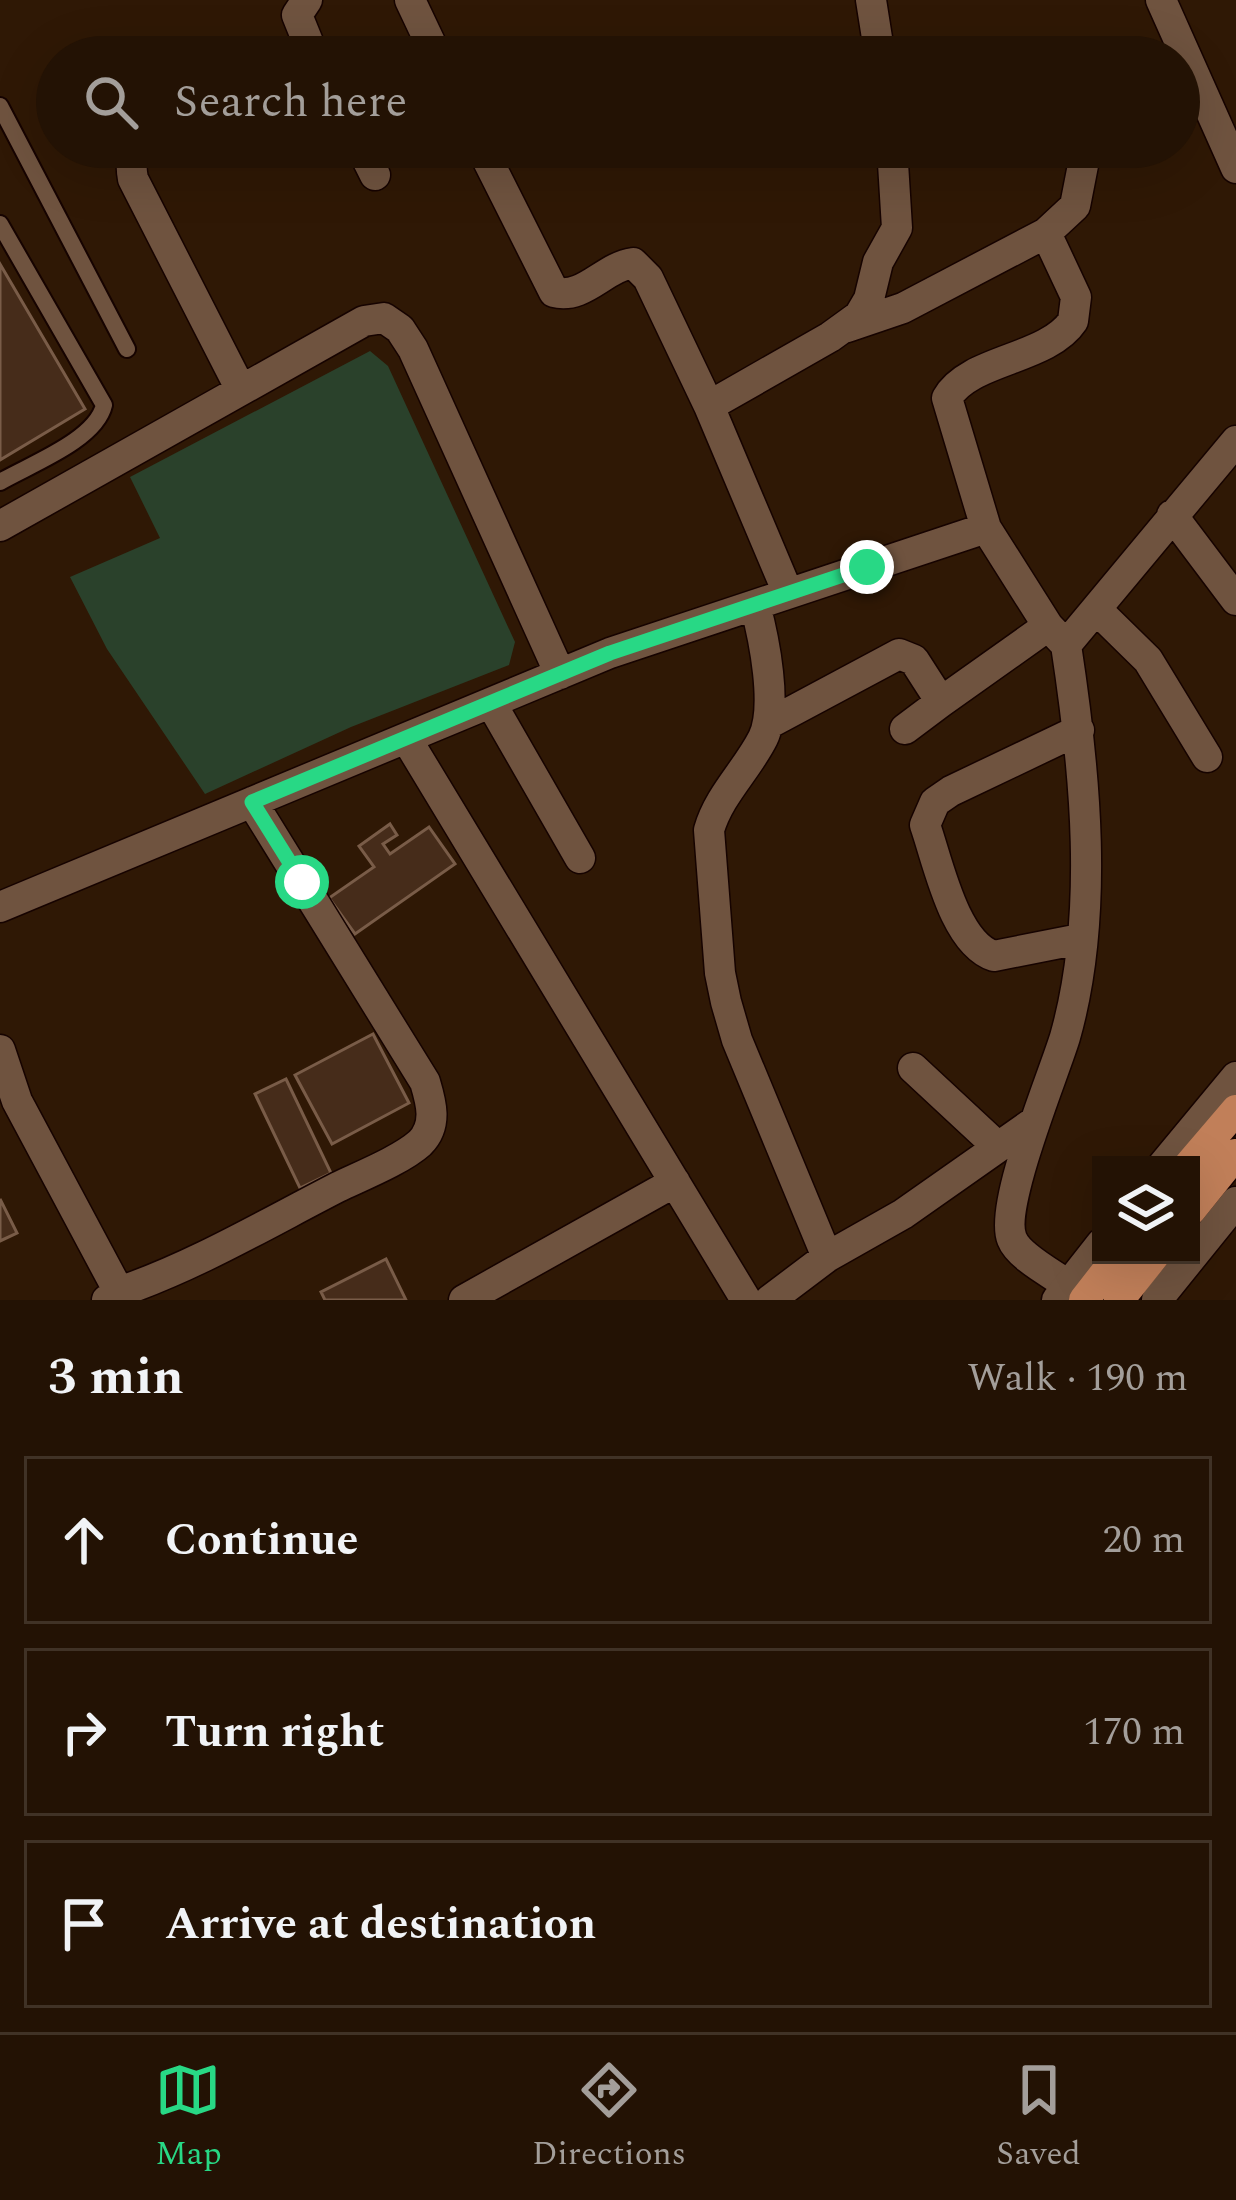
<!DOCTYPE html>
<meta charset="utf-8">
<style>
:root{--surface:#231204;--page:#2f2013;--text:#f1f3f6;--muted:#a39e9a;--line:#403226;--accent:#28d885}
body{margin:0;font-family:Spectral,serif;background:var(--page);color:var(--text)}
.controls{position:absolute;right:36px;bottom:36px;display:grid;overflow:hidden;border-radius:0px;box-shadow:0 12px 48px #0002}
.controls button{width:108px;height:108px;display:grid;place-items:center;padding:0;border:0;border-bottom:3px solid var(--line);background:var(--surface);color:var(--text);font:60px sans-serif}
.stop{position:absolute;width:36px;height:36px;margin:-27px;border:9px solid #28d885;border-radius:50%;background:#fff}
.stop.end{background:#28d885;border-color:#fff;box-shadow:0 3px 12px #0008}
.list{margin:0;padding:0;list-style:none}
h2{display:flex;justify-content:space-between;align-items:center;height:156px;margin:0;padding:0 48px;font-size:51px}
h2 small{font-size:39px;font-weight:400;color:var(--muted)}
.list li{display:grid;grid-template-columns:78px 1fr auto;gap:36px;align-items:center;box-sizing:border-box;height:168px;margin:0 24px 24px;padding:0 24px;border:3px solid var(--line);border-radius:0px}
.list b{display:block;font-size:45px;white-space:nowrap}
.list em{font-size:39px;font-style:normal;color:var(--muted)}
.icon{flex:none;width:66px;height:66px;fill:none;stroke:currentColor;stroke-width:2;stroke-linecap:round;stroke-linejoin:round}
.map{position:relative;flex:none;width:1236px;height:1300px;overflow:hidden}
.search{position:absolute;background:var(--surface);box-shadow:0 12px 48px #0002;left:36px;right:36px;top:36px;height:132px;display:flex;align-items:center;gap:30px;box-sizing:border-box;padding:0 42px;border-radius:66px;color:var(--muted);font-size:45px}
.sheet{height:732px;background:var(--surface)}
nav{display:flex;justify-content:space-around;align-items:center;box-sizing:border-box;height:168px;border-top:3px solid var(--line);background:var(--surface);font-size:33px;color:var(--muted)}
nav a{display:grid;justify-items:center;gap:6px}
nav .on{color:var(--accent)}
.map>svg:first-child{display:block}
.green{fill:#2a412b}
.building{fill:#462c1a;stroke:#795c48;stroke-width:3}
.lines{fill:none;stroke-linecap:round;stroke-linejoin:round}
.lane-casing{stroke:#160300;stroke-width:20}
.street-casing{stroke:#160300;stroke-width:33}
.secondary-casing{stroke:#160300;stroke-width:33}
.primary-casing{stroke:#160300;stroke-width:33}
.lane{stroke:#6f533f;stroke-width:16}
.street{stroke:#6f533f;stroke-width:30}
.secondary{stroke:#6f533f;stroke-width:30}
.primary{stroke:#c17f59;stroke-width:30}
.route{stroke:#28d885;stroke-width:15}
</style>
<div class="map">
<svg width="1236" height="1300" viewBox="0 0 1236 1300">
<rect width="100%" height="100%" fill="#2f1805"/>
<path class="green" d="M370,351L388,366L515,642L509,665L351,727L205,794L107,649L70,577L160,538L130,477Z"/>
<path class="building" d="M0,264L85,409L0,460Z
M390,824L397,835L383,844L390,854L429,827L455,864L355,934L329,898L374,867L359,846Z
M373,1034L409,1103L332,1144L295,1075Z
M286,1079L331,1173L300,1188L255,1094Z
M0,1199L17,1233L0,1241Z
M386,1259L406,1300H325L321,1292Z"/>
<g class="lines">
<g class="lane-casing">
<path id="lane" d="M0,106L127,349
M0,224L104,405C96,440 31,464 0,482"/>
</g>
<g class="street-casing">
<path id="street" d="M307,0L297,15L314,57
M410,0L437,57
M871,0L880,57
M1161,0L1236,168
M145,147C131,156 130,163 133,179L241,390
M361,147L375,175
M481,147L554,292C584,300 604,267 633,263L648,278L709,406L788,593
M847,327L903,308L1046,233
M709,406L830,337L859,316L869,299L878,262L897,228L892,147
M1172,515L1236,600
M0,526L364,321L384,318L400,329L413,349L560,674
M755,605C764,638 778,707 763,738C747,770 719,795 709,830L720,973L726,1002L737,1040L827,1257
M1096,609L1148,660L1207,757
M1066,645L1048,626L986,528L947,398C969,359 1047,360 1073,321L1076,297L1046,233L1075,206L1085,155
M491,703L580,858
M768,724L899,654L914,660L941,702L1048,626
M905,729L941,702
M1079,730L951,791L935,802L925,825C938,862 954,943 994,956L1080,939
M406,738L746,1300
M0,907L610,653L986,528
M0,1050L17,1101L119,1292L107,1300
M913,1068L998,1147
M1068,1285C1053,1274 1019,1257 1012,1239C998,1207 1054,1074 1065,1037C1100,914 1085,769 1066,645L1236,441
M119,1292C195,1266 266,1224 338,1187C361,1176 401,1160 420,1143C438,1125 431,1102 425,1082L252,802
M464,1300L675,1182
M770,1300L827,1257L903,1214L1034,1122"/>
</g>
<g class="secondary-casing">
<path id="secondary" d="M1163,1165L1236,1077
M1057,1300L1101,1244
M1157,1300L1236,1202"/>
</g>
<g class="primary-casing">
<path id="primary" d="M1189,1165L1236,1110
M1191,1210L1236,1154
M1084,1300L1119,1255
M1119,1300L1155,1255"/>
</g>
<use href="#lane" class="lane"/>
<use href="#street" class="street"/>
<use href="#secondary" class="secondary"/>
<use href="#primary" class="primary"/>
</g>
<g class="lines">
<path class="route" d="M302,882L252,802L610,653L867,567"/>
</g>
</svg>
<div class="controls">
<button><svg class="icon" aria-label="layers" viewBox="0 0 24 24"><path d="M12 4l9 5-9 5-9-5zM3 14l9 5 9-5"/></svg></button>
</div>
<div class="stop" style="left:302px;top:882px"></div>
<div class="stop end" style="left:867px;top:567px"></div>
<div class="search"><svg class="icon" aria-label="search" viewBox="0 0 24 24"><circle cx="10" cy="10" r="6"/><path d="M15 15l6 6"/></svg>Search here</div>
</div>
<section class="sheet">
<h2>3 min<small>Walk · 190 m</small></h2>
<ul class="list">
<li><svg class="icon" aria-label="ahead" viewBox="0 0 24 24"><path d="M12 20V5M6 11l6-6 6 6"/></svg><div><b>Continue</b></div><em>20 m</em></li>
<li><svg class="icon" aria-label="right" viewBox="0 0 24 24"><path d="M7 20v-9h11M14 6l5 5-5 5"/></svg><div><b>Turn right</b></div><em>170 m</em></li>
<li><svg class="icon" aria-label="arrive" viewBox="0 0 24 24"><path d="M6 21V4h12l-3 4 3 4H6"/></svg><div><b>Arrive at destination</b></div></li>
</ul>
</section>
<nav>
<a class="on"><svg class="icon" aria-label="map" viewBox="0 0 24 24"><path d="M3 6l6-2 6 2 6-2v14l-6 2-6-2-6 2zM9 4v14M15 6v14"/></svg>Map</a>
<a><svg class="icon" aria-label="directions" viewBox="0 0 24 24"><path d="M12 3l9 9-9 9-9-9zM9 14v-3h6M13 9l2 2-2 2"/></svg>Directions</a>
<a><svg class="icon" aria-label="saved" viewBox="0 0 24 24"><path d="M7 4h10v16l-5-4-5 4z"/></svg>Saved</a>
</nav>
